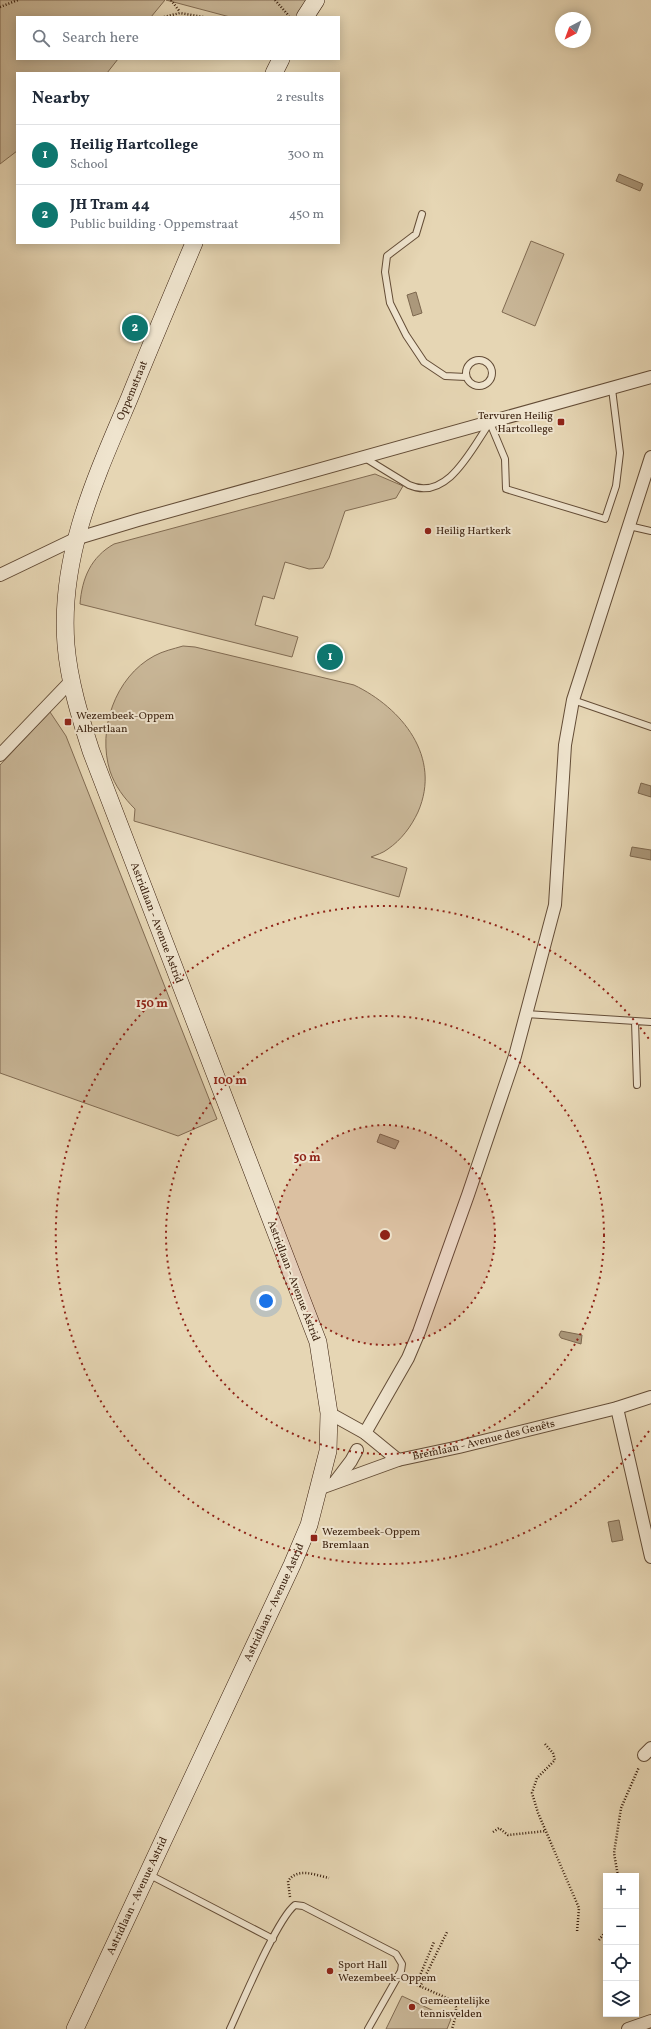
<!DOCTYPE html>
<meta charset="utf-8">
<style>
:root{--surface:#fff;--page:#f6f6f7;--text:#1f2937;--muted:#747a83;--line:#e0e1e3;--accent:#0f766e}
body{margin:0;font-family:Vollkorn,serif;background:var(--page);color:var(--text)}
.controls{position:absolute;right:12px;bottom:12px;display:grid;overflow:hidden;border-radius:0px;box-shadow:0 2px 10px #0003}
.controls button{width:36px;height:36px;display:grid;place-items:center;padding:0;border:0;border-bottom:1px solid var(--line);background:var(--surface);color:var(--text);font:20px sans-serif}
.compass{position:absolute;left:555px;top:12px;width:36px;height:36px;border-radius:50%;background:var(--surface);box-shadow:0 2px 10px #0003;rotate:221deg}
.you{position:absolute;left:266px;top:1301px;width:14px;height:14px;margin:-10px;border:3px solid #fff;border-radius:50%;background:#1a73e8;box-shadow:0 0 0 6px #1a73e833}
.badge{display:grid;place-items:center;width:26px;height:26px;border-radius:50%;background:var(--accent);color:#fff;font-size:13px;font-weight:700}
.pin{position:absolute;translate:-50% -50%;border:2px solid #fff;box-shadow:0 1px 4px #0006}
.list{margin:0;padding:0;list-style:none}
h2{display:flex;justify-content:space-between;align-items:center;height:52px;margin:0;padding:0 16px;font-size:17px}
h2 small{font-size:13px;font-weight:400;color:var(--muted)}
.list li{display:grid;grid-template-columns:26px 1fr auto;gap:12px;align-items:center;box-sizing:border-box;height:60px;padding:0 16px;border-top:1px solid var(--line)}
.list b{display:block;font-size:15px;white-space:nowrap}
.list p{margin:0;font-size:13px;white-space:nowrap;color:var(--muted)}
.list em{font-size:13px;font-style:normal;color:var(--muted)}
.icon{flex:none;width:22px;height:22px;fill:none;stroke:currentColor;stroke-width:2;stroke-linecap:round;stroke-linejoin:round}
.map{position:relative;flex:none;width:651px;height:2029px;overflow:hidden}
.search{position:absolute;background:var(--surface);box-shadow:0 2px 10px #0003;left:16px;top:16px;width:324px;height:44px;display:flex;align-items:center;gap:10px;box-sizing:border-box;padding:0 14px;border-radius:0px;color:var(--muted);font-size:15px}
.panel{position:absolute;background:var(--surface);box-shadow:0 2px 10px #0003;left:16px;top:72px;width:324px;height:172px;border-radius:0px}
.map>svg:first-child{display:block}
.green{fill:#c9b798;stroke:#816b52}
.water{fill:#ab987b;stroke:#7d684f}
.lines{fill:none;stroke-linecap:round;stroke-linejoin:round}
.lane-casing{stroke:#644d37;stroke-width:8}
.street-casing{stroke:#644d37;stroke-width:14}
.secondary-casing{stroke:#391f0d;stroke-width:18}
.path{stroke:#391f0d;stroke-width:2.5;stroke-dasharray:1 2;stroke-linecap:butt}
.lane{stroke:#efe4ce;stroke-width:6}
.street{stroke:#efe4ce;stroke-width:12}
.secondary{stroke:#efe4ce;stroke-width:17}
.ring{fill:none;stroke:#8f2418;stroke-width:2;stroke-dasharray:2 4}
.poi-dot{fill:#8f2418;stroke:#efe4ce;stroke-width:1.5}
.labels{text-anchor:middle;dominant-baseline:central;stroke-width:4;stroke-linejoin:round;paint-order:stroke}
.street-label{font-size:11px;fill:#391f0d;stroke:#efe4ce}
.poi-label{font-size:11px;fill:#391f0d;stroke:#efe4ce;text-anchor:start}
.centre{fill:#8f2418;stroke:#efe4ce;stroke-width:2}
.ring-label{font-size:12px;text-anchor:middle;font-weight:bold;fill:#8f2418;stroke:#efe4ce;stroke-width:4;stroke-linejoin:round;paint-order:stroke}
</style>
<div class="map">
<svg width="651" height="2029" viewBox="0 0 651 2029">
<rect width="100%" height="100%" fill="#e6d6b4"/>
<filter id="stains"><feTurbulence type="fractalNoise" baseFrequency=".005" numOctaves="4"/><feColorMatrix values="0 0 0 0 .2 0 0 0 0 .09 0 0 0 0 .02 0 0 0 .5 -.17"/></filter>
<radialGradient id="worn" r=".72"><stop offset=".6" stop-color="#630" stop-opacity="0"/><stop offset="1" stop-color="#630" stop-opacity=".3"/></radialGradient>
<path class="green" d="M0,0H165L151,17H17V59H118L107,73H17V151L0,164Z
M166,0H316L305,17H230Z
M531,241L564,254L535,326L502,312Z
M375,474L403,486L396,498L345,511L329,558L323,568L309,569L285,562L274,599L263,596L255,625L298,637L292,657L80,604C82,578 91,557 114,544Z
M183,646L195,647L354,685C402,708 442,757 418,812C411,827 401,840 388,849C383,853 376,855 371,857L407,868L399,897L134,821L135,809C124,798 115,786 110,771C97,730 115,677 154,656C163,651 173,649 183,646Z
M50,712L66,736L217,1119L178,1136L0,1073V765Z
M402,1996L451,2019L447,2029H386Z"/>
<path class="water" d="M619,174L643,184L640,191L616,181Z
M416,292L422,313L413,316L407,295Z
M641,783L651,786V797L638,793Z
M632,847L651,850V860L630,856Z
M380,1134L399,1141L395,1149L377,1142Z
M561,1331L582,1335L581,1344L561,1338L559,1335Z
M619,1520L623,1540L612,1542L608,1522Z"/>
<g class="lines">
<g class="lane-casing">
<path id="lane" d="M422,214L416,234L387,256L385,272L390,303L406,335L424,362L445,376L466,377
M466 373a13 13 0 1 1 26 0a13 13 0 1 1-26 0Z
M490,423L505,459L506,489L605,519L616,486L620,453L612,389
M365,458L409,485C447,502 471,450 489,424
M629,526L651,531
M573,700L651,727
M526,1014L651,1022
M635,1021L637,1085
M148,1874L273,1939
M230,2029C242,2003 277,1919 295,1905L303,1906L396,1954L402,1964L401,1971L368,2029"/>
</g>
<g class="street-casing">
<g id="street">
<path d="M0,575L75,539L138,520L651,377"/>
<path d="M0,755L71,681"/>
<path d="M617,1408L651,1557"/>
<path d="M329,1413L365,1433L398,1460"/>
<path d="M365,1433L408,1358L419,1332L468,1195L515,1056L555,905L565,745L573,700L651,457"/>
<path d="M335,1482L351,1461L357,1450"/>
<path id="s1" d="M318,1489L398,1460L459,1447L617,1408L651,1397"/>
<path d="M644,1755L651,1748"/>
<path d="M628,2029L651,2021"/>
</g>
</g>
<g class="secondary-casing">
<g id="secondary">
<path d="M305,17L316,0"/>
<path d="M274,73L281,59"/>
<path id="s2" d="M75,2029L292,1565L309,1525L328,1451L329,1413L318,1342L91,751C80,717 69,681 66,645C59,556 95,479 129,399C150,347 172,295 194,243"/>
</g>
</g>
<path class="path" d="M171,0L180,12
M275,0L289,16
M0,7L18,0
M164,17L180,13L204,17
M545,1744L553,1753L555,1760L537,1778L532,1793L538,1813L579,1908L577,1932
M493,1832L499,1828L508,1835L546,1831
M618,1876L614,1853L621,1808L639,1767
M290,1897L288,1881C298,1867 315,1875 329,1878
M599,1940L606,1931
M406,1980L449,1999L456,2007V2015L452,2029
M416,1985L434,1942
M420,1987L447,1932"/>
<use href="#lane" class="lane"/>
<use href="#street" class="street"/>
<use href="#secondary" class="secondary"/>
</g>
<circle cx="385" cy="1235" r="110" fill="#8f2418" fill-opacity=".12"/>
<g class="ring">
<circle cx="385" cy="1235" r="110"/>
<circle cx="385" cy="1235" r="219"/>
<path d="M649 1431A329 329 0 1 1 649 1039"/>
</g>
<g class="poi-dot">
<rect x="557" y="418" width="8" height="8" rx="2"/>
<circle cx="428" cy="531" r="4"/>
<rect x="64" y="718" width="8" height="8" rx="2"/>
<rect x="310" y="1534" width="8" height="8" rx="2"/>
<circle cx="330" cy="1971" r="4"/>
<circle cx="412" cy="2007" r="4"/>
</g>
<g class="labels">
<g class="street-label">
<text stroke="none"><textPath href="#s2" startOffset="1750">Oppemstraat</textPath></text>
<text transform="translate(156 923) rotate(69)">Astridlaan - Avenue Astrid</text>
<text transform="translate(293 1281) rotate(69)">Astridlaan - Avenue Astrid</text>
<text stroke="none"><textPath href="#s1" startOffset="173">Bremlaan - Avenue des Genêts</textPath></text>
<text stroke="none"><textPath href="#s2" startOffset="471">Astridlaan - Avenue Astrid</textPath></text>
<text stroke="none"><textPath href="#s2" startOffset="147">Astridlaan - Avenue Astrid</textPath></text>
</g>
<g class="poi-label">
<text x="553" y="416" text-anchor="end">Tervuren Heilig<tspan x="553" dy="13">Hartcollege</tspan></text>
<text x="436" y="531">Heilig Hartkerk</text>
<text x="76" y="716">Wezembeek-Oppem<tspan x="76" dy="13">Albertlaan</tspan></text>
<text x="322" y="1532">Wezembeek-Oppem<tspan x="322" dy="13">Bremlaan</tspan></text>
<text x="338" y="1965">Sport Hall<tspan x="338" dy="13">Wezembeek-Oppem</tspan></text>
<text x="420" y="2001">Gemeentelijke<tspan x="420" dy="13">tennisvelden</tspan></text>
</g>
</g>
<circle cx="385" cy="1235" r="6" class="centre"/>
<g class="ring-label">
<text x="152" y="1007">150 m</text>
<text x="230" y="1084">100 m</text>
<text x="307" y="1161">50 m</text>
</g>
<rect width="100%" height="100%" filter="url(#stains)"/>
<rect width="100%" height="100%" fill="url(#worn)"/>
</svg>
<div class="controls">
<button>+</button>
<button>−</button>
<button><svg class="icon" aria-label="locate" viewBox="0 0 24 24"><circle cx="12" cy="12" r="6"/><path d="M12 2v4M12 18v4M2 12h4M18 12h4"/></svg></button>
<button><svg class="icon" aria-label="layers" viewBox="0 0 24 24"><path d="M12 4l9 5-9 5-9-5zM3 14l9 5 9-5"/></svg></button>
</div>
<svg class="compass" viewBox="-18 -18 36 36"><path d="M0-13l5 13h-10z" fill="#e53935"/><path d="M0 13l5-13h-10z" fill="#747a83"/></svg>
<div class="you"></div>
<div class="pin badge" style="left:330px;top:657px">1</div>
<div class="pin badge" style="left:135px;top:328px">2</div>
<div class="search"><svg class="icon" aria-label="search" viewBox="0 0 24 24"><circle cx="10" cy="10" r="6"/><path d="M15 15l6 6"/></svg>Search here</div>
<section class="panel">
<h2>Nearby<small>2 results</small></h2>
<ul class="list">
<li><span class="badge">1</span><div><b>Heilig Hartcollege</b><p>School</p></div><em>300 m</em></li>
<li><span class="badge">2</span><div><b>JH Tram 44</b><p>Public building · Oppemstraat</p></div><em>450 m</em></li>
</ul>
</section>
</div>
